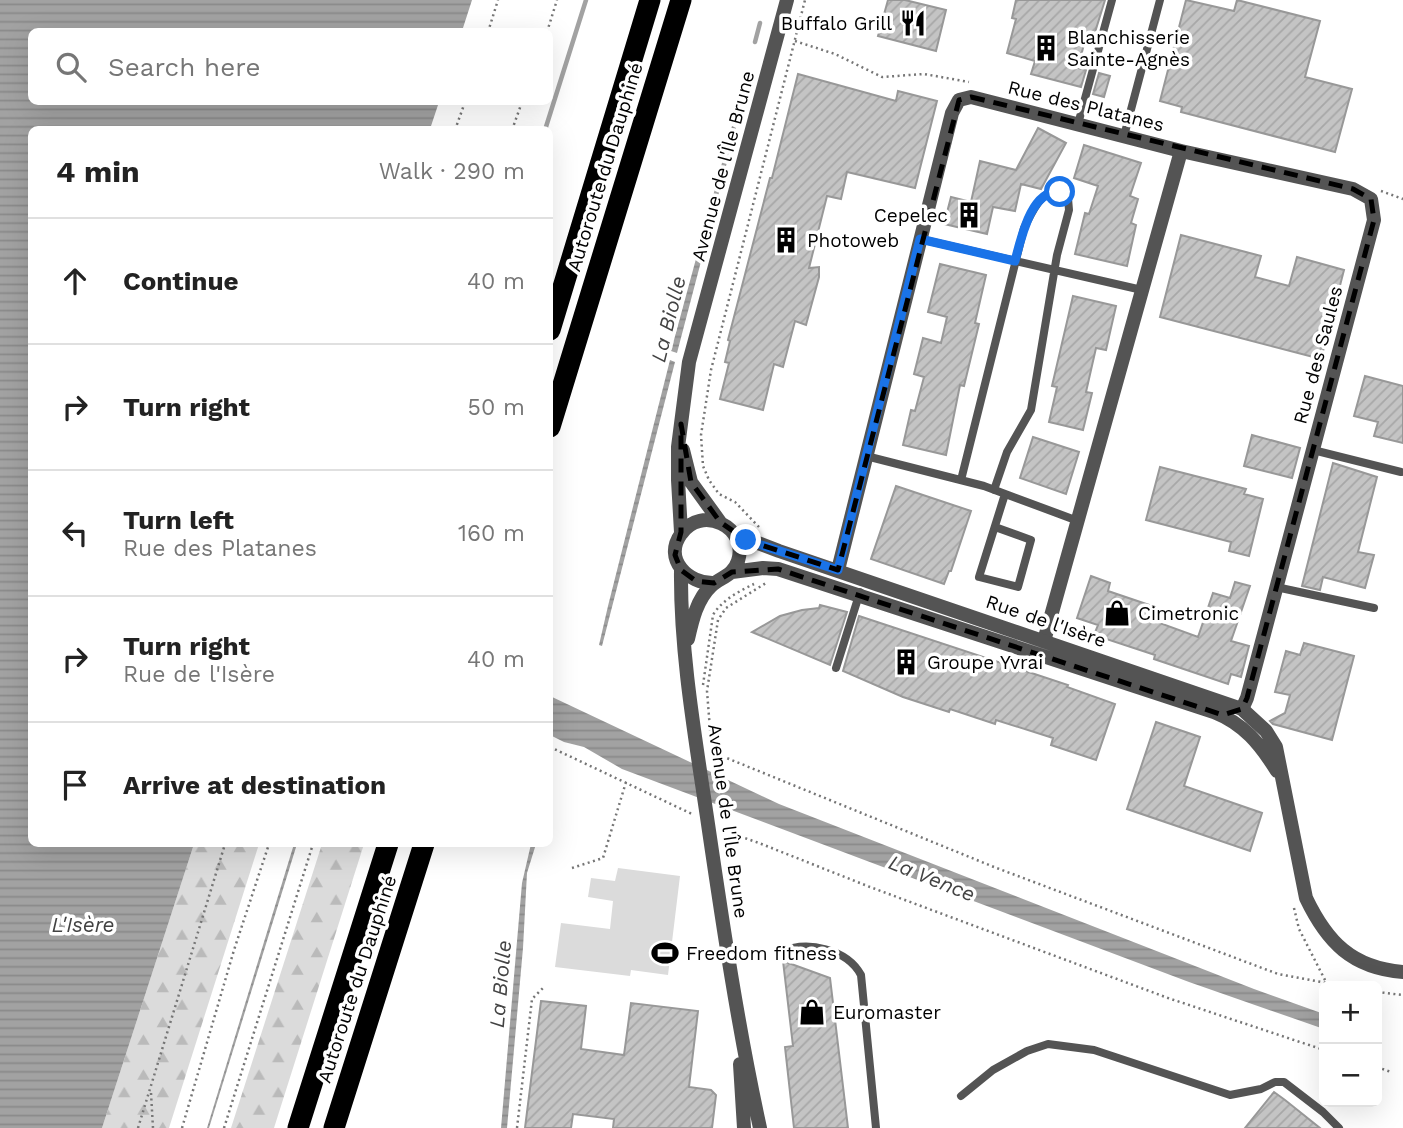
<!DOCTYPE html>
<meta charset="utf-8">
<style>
:root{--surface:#fff;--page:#f2f2f2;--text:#222;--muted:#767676;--line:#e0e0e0}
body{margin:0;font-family:"Work Sans",sans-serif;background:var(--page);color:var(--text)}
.controls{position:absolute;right:21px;bottom:21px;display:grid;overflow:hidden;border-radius:10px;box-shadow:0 7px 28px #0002}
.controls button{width:63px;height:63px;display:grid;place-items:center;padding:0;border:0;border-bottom:2px solid var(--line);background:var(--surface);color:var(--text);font:35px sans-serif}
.stop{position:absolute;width:21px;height:21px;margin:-16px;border:5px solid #1a73e8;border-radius:50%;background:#fff}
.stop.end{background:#1a73e8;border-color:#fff;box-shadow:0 2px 7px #0008}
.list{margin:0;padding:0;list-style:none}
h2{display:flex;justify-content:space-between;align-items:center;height:91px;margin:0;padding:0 28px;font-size:30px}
h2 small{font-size:23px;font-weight:400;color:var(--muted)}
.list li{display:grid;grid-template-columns:46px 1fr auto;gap:21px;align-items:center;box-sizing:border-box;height:126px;padding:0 28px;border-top:2px solid var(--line)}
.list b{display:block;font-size:26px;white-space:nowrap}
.list p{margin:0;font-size:23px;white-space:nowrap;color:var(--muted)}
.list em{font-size:23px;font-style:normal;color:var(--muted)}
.icon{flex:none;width:38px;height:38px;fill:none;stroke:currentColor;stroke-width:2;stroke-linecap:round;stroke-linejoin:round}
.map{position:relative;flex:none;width:1403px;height:1128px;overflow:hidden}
.search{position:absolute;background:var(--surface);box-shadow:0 7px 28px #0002;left:28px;top:28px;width:525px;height:77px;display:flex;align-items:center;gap:18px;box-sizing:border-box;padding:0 24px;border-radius:10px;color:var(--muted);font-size:26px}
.panel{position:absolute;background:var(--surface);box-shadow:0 7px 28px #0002;left:28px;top:126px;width:525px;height:721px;border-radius:10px}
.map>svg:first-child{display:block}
.forest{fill:url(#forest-firs)}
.garden{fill:#dbdbdb}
.water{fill:url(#water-rules)}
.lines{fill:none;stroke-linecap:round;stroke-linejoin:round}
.stream{stroke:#a2a2a2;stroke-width:4.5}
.building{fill:url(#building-hatch);stroke:#989898;stroke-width:2}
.path{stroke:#767676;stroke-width:2.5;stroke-dasharray:2 3.5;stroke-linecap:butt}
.service{stroke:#545454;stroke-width:8}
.minor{stroke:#545454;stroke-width:14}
.tertiary{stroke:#545454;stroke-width:14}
.motorway{stroke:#000;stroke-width:21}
.route{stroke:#1a73e8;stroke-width:9}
.marked{fill:none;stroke:#000;stroke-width:5;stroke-dasharray:14 9;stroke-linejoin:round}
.labels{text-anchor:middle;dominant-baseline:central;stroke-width:7;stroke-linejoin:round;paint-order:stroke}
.poi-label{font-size:19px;fill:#000;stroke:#fff;text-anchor:start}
.street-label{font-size:19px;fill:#000;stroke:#fff}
.water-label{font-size:21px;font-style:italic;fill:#434343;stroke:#fff}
</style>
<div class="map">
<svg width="1403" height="1128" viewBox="0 0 1403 1128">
<defs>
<pattern id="forest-firs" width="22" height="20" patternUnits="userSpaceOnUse" patternTransform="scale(1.75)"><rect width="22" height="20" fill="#dbdbdb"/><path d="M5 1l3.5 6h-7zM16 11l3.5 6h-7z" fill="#bababa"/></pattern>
<pattern id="water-rules" width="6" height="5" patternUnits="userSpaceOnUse" patternTransform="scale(1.75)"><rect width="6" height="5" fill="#a2a2a2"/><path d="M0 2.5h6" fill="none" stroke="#8a8a8a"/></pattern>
<pattern id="building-hatch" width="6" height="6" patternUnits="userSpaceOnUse" patternTransform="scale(1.75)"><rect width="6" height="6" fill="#c4c4c4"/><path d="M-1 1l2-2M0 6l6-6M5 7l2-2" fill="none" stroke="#a7a7a7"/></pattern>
</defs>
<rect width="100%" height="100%" fill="#fff"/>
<path class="forest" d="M194,844H259L169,1128H102Z
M322,844H364L274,1128H231Z"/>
<path class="garden" d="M618,868L680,876L668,975L631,970L630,976L555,967L561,923L610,929L613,901L588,897L591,878L615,881Z"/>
<path class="water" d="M0,0H472L462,31L32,32V102H439L430,129L32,130V844H194L102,1128H0Z
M732,126L736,128L677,353L671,351Z
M670,360L675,362L602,646L599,645L608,606Z
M550,696L779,804L1254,989L1324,1014V1029L1189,982L622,769L584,747L564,742L550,735Z
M294,844H297L209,1128H207Z
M531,844H536L527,873L523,948L507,1128H501L522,883Z"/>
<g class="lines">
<path class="stream" d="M755,42L760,23
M545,130L586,0"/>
</g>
<path class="building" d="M888,0H905L946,10L936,51L878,36Z
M1016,0H1105L1092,42L1085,40L1078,68L1086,70L1081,87L1031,74L1035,61L1007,53L1016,19L1012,18Z
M1186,0L1234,11L1237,0L1320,21L1305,77L1352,89L1335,152L1181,112L1182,107L1160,101Z
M1099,73L1110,76L1104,97L1093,94Z
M798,74L896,101L898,91L937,101L915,188L847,172L841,199L827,196L809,268L819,267V277L806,325L795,321L783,367L774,364L763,410L720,399L729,363L725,362L730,341L728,340L770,178H772Z
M1038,128L1066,143L1041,189L1021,184L1015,211L993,207L987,234L944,224L951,197L971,202L980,161L1016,170Z
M1084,145L1141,163L1130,196L1138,199L1131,223L1136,225L1127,266L1075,254L1085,213L1089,214L1098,186L1074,178Z
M1181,235L1261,256L1255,277L1289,286L1297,257L1344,270L1321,359L1160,317Z
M940,264L986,275L975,323L979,324L964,386L960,385L946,455L903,445L911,410L915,411L924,377L914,374L923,338L941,343L947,317L928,312Z
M1073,296L1116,306L1106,350L1096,348L1086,392L1092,393L1083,430L1049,422L1057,387L1052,386Z
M1365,376L1403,386V443L1374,436L1378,422L1354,416Z
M1252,435L1300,448L1292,478L1244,466Z
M1033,437L1079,452L1066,494L1020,478Z
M1333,463L1377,477L1358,552L1374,555L1365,588L1323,577L1320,590L1302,586Z
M1160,467L1246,489L1244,494L1263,499L1249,556L1229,551L1231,542L1146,520Z
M896,486L971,511L951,571H949L944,584L871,559Z
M1091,576L1110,583L1108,591L1158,608L1154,621L1198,637L1213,593L1230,598L1235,582L1250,586L1231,641L1249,646L1241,677L1231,674L1228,684L1154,659L1155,655L1094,635L1098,625L1077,618Z
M820,605L847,612L830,665L752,632L780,616L802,610L819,608Z
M859,616L1068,685L1067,687L1115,704L1096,760L1051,745L1053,738L996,720L995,724L950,709L949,712L903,697L843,671Z
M1304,643L1354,656L1332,740L1273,724L1270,721L1285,713L1290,695L1275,692L1286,651L1300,655Z
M1156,722L1200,737L1184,786L1262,813L1250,851L1127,809Z
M783,961L830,978L848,1128H794L785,1047L793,1046Z
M541,1001L586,1006L581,1049L624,1055L631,1003L698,1011L689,1087L711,1090L716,1095L712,1128H613L614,1119L573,1114L571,1128H525Z
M1274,1092L1285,1100L1320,1128H1245Z"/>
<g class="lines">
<path class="path" d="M488,32L498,0
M547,32L557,0
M795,41L835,54L882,77L924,74L969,82
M455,130L465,102
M512,130L522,102
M1381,191L1403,199
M759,527L735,502L719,494L709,480L703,466L701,435L711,370L805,0
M703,685L713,615C721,601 739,591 754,584
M711,742L707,691L718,620L726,608L766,583
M550,747L692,814
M712,752L994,867L1278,974L1343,986
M724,834H733L759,843L870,887L1168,998L1324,1050
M572,868L603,858L626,782
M1294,908L1299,929L1326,982
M1377,992L1403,995
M1377,1067L1391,1072
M151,1093L153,1128
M138,1128L225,844
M182,1128L234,950L269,844
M224,1128L313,844
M517,1128L532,999L544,987"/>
<path class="service" d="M1078,124L1112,0
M1124,136L1160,0
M920,239L1142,290
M1313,450L1401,472
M866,456L984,486L1078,521
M961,480L1024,228C1032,212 1046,178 1068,198L1069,210L1057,255L1031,410L1007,452L994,490
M995,527L1031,540L1018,587L979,577L1005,494
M1276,587L1374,608
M836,668L860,592
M781,952C807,940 847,949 861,975L876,1128
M961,1096L993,1070L1027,1051L1048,1044L1094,1050L1230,1095L1261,1089L1275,1082H1284L1323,1112L1339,1128"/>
<path class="minor" d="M838,570L952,113L959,100L971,97L1181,151L1353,189L1371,199L1374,220L1247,698L1242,709
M1044,641L1181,151"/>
<path class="tertiary" d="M683,450L691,482L720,522
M681,532L678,480V447L689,362L787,0
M734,534L779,551L1242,709L1266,731L1276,747L1306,898C1327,942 1352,968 1403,972
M681,570C680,653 696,742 708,824C723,926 738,1027 760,1128
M732,572L763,568L778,569L1214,712C1244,724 1260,744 1277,771
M688,639C692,621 697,599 711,586C721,577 733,576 738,561C749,527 701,504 681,534C663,559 688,584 714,583
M740,1064L744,1128"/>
<path class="motorway" d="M550,330L650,0
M550,427L681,0
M298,1128L388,844
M334,1128L424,844"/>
</g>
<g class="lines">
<path class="route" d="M746,540L838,570L920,239L1015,261C1021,239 1031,189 1060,192"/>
</g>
<path class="marked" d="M971,97L1353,189L1371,199L1374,220L1247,698L1242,709L1223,715L778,569L732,572L714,583L696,581L681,570L675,555L681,532V424L691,482L720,522L746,540L838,570L959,100Z"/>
<defs>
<g id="restaurant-bare" transform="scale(2.1)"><path d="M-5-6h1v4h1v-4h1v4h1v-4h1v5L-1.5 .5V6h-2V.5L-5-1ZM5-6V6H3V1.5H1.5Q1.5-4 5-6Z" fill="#000" stroke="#fff" stroke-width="2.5" paint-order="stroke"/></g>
<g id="building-bare" transform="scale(2.1)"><path d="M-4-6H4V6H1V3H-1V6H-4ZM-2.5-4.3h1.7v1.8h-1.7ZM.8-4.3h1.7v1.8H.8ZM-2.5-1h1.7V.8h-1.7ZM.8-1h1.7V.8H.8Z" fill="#000" stroke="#fff" stroke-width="2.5" paint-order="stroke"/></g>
<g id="shop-bare" transform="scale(2.1)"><path d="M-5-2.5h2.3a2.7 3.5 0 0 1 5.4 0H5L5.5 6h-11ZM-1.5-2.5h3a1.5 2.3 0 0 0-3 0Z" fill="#000" stroke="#fff" stroke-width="2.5" paint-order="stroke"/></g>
<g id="stadium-bare" transform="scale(2.1)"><path d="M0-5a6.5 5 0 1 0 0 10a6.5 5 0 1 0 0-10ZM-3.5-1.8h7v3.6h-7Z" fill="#000" stroke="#fff" stroke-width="2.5" paint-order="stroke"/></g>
</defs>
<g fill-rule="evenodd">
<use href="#restaurant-bare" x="913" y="23"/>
<use href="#building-bare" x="1046" y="48"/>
<use href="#building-bare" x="969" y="215"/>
<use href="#building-bare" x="786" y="240"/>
<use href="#shop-bare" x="1117" y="613"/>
<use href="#building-bare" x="906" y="662"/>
<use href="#stadium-bare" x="665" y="953"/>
<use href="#shop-bare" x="812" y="1012"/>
</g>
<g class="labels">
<g class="poi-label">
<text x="892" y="23" text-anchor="end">Buffalo Grill</text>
<text x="1067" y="37">Blanchisserie<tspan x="1067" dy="22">Sainte-Agnès</tspan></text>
<text x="948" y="215" text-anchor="end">Cepelec</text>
<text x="807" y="240">Photoweb</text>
<text x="1138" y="613">Cimetronic</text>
<text x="927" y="662">Groupe Yvrai</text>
<text x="686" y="953">Freedom fitness</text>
<text x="833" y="1012">Euromaster</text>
</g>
<g class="street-label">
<text transform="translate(1086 106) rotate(14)">Rue des Platanes</text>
<text transform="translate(723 166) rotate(-75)">Avenue de l'Île Brune</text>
<text transform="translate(605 167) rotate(-73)">Autoroute du Dauphiné</text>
<text transform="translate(1318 355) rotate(-75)">Rue des Saules</text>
<text transform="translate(1046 621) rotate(19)">Rue de l'Isère</text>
<text transform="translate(728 821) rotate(82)">Avenue de l'Île Brune</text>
<text transform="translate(357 979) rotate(-72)">Autoroute du Dauphiné</text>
</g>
<g class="water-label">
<text transform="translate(668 319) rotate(-76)">La Biolle</text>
<text transform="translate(932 878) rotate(22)">La Vence</text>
<text x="83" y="924">L'Isère</text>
<text transform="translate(500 984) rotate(-85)">La Biolle</text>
</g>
</g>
</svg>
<div class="controls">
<button>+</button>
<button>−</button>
</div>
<div class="stop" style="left:1060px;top:192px"></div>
<div class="stop end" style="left:746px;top:540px"></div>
<div class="search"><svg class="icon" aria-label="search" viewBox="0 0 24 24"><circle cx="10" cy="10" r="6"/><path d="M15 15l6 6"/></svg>Search here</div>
<section class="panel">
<h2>4 min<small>Walk · 290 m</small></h2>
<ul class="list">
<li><svg class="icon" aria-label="ahead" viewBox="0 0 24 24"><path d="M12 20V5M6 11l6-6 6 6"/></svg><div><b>Continue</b></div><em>40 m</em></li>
<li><svg class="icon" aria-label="right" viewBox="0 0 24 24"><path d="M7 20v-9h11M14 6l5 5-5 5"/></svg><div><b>Turn right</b></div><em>50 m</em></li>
<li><svg class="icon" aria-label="left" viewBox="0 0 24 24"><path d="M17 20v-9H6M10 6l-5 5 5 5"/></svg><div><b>Turn left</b><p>Rue des Platanes</p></div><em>160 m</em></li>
<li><svg class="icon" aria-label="right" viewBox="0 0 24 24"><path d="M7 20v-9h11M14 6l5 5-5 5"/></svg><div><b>Turn right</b><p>Rue de l'Isère</p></div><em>40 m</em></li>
<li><svg class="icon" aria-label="arrive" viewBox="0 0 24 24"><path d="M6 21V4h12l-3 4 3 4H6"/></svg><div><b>Arrive at destination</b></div></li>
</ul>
</section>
</div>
